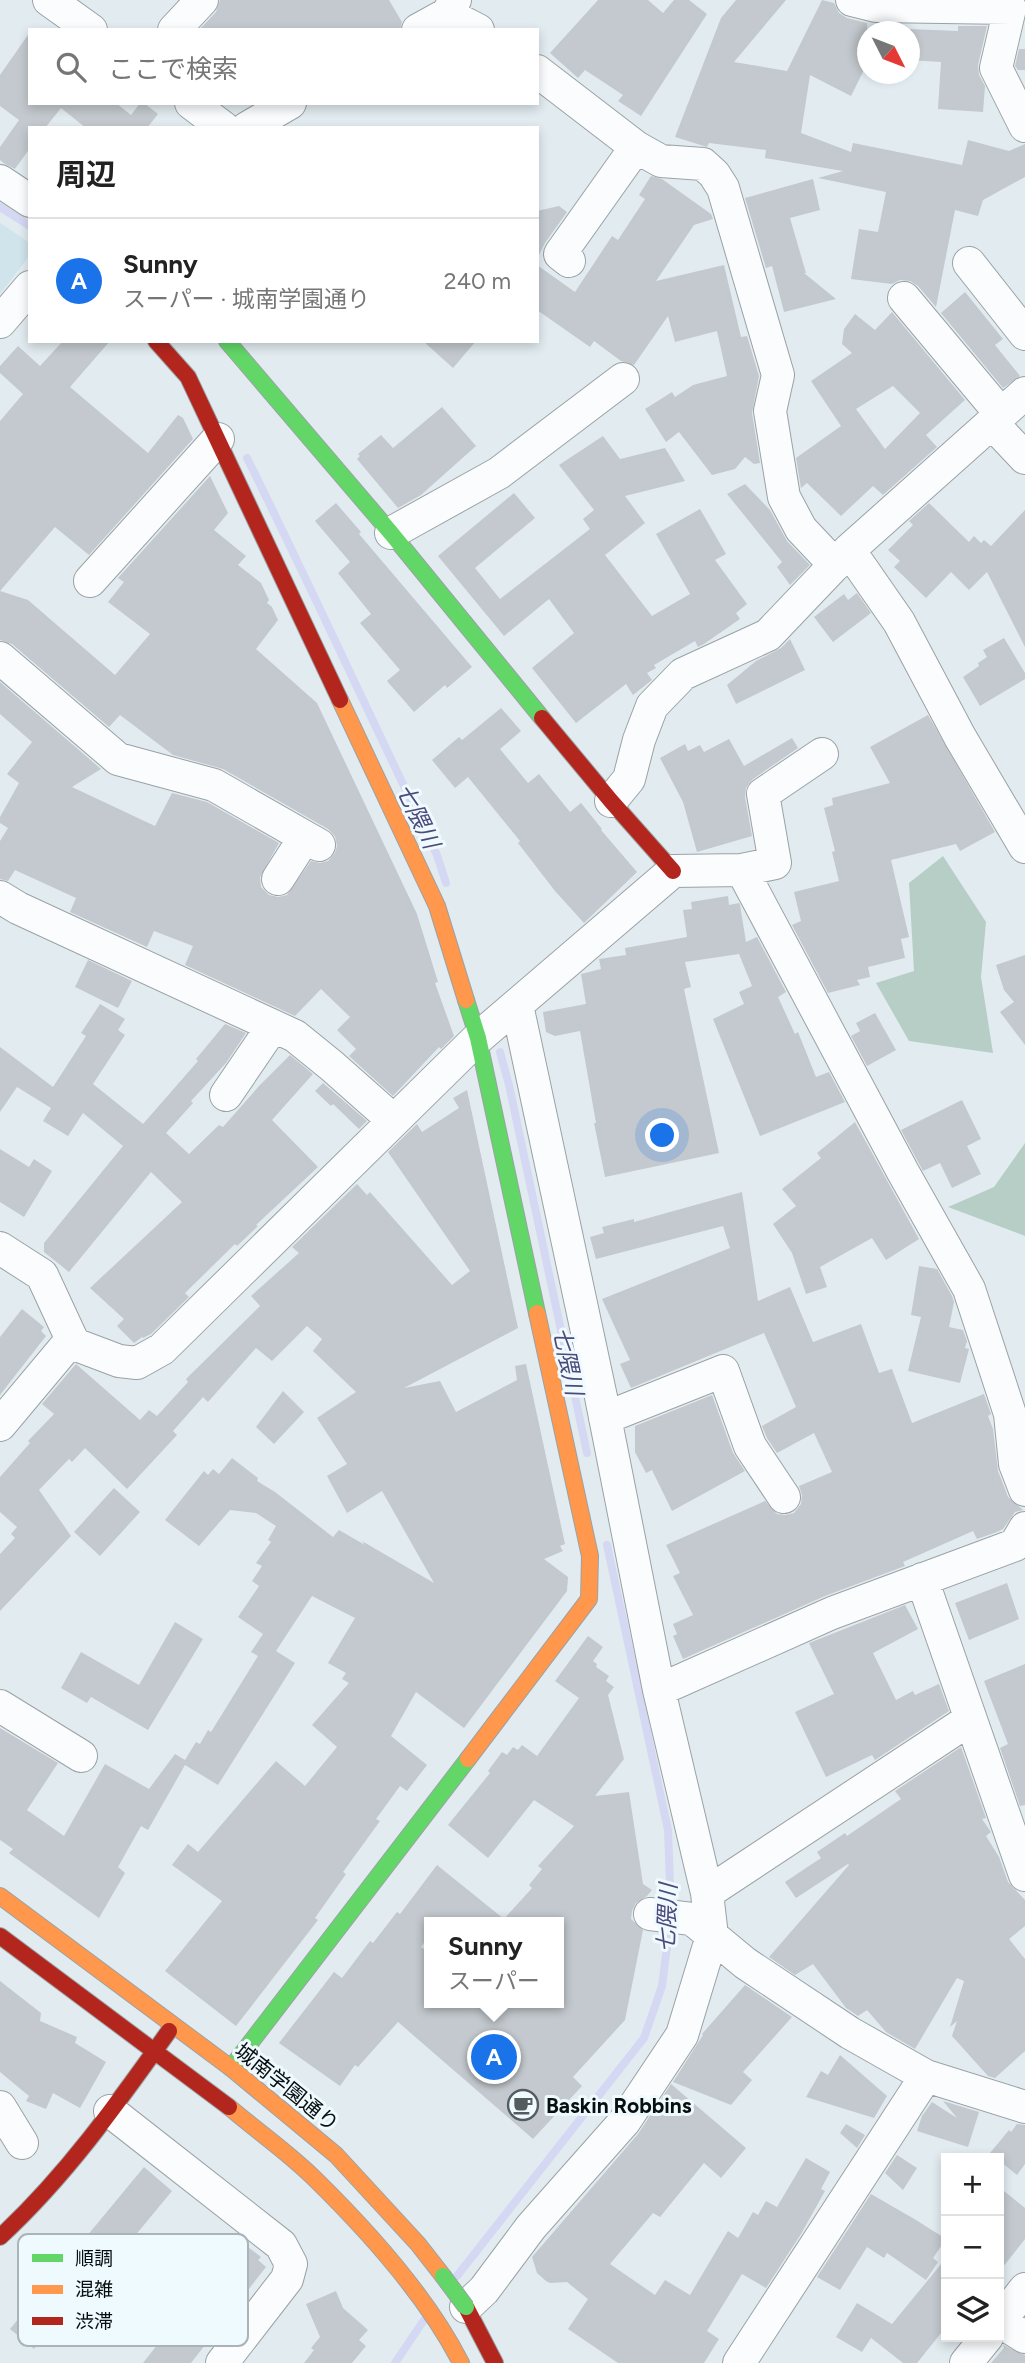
<!DOCTYPE html>
<html lang="ja">
<meta charset="utf-8">
<style>
:root{--surface:#fff;--page:#f6f6f6;--text:#222;--muted:#767676;--line:#e0e0e0;--accent:#1a73e8}
body{margin:0;font-family:Figtree,"Noto Sans JP",sans-serif;background:var(--page);color:var(--text)}
.controls{position:absolute;right:21px;bottom:21px;display:grid;overflow:hidden;border-radius:0px;box-shadow:0 4px 10px #0003}
.controls button{width:63px;height:63px;display:grid;place-items:center;padding:0;border:0;border-bottom:2px solid var(--line);background:var(--surface);color:var(--text);font:35px sans-serif}
.compass{position:absolute;left:857px;top:21px;width:63px;height:63px;border-radius:50%;background:var(--surface);box-shadow:0 4px 10px #0003;rotate:132deg}
.you{position:absolute;left:663px;top:1136px;width:24px;height:24px;margin:-18px;border:5px solid #fff;border-radius:50%;background:#1a73e8;box-shadow:0 0 0 10px #1a73e833}
.badge{display:grid;place-items:center;width:46px;height:46px;border-radius:50%;background:var(--accent);color:#fff;font-size:23px;font-weight:700}
.pin{position:absolute;translate:-50% -50%;border:4px solid #fff;box-shadow:0 2px 7px #0006}
.popup{position:absolute;left:424px;top:1917px;width:140px;height:91px;box-sizing:border-box;display:grid;place-content:center;border-radius:0px;background:var(--surface);filter:drop-shadow(0 2px 5px #0005);font-size:23px;white-space:nowrap;color:var(--muted)}
.popup b{font-size:26px;color:var(--text)}
.popup::after{content:'';position:absolute;left:50%;top:100%;margin-left:-14px;border:14px solid transparent;border-top-color:var(--surface)}
.list{margin:0;padding:0;list-style:none}
h2{display:flex;justify-content:space-between;align-items:center;height:91px;margin:0;padding:0 28px;font-size:30px}
h2 small{font-size:23px;font-weight:400;color:var(--muted)}
.list li{display:grid;grid-template-columns:46px 1fr auto;gap:21px;align-items:center;box-sizing:border-box;height:126px;padding:0 28px;border-top:2px solid var(--line)}
.list b{display:block;font-size:26px;white-space:nowrap}
.list p{margin:0;font-size:23px;white-space:nowrap;color:var(--muted)}
.list em{font-size:23px;font-style:normal;color:var(--muted)}
.icon{flex:none;width:38px;height:38px;fill:none;stroke:currentColor;stroke-width:2;stroke-linecap:round;stroke-linejoin:round}
.map{position:relative;flex:none;width:1025px;height:2363px;overflow:hidden}
.search{position:absolute;background:var(--surface);box-shadow:0 4px 10px #0003;left:28px;top:28px;width:511px;height:77px;display:flex;align-items:center;gap:18px;box-sizing:border-box;padding:0 24px;border-radius:0px;color:var(--muted);font-size:26px}
.panel{position:absolute;background:var(--surface);box-shadow:0 4px 10px #0003;left:28px;top:126px;width:511px;height:217px;border-radius:0px}
.map>svg:first-child{display:block}
.built{fill:#d0e4eb}
.forest{fill:#b6cec5}
.lines{fill:none;stroke-linecap:round;stroke-linejoin:round}
.stream{stroke:#d5d8f2;stroke-width:8}
.building{fill:#c3c9ce;fill-rule:evenodd}
.street-casing{stroke:#9aa2a5;stroke-width:34}
.fast-casing{stroke:#9aa2a5;stroke-width:18}
.slow-casing{stroke:#9aa2a5;stroke-width:18}
.jam-casing{stroke:#9aa2a5;stroke-width:18}
.street{stroke:#fbfcfd;stroke-width:32}
.fast{stroke:#63d668;stroke-width:16}
.slow{stroke:#ff974d;stroke-width:16}
.jam{stroke:#b3261e;stroke-width:16}
.fast-bridge-casing{stroke:#9aa2a5;stroke-width:18;stroke-linecap:butt}
.fast-bridge{stroke:#63d668;stroke-width:16}
.labels{text-anchor:middle;dominant-baseline:central;stroke-width:6;stroke-linejoin:round;paint-order:stroke}
.street-label{font-size:21px;fill:#080f11;stroke:#effaff}
.poi-label{font-size:21px;font-weight:bold;fill:#080f11;stroke:#effaff;text-anchor:start}
.water-label{font-size:23px;font-style:italic;fill:#4c4a7b;stroke:#effaff}
.key{fill:#effaff;stroke:#aab4b8;stroke-width:2}
.key-label{font-size:19px;fill:#080f11}
</style>
<div class="map">
<svg width="1025" height="2363" viewBox="0 0 1025 2363">
<rect width="100%" height="100%" fill="#e2ecf0"/>
<path class="built" d="M0,223L30,243V255L0,294Z"/>
<path class="forest" d="M943,856L986,922L981,977L993,1053L909,1041L876,983L914,971L909,883Z
M1025,1143V1236L948,1207L994,1187Z"/>
<g class="lines">
<path class="stream" d="M0,207L30,226
M247,458C312,589 373,723 437,855L446,883
M500,1052L509,1085L587,1453
M607,1545L668,1830L671,1910
M457,2276L644,2038L662,1986L670,1923
M395,2363L424,2320"/>
</g>
<path class="building" d="M220,0H389L402,22L400,30H199L216,12Z
M598,0H648L663,13L674,0H689L707,14L641,116L618,101L623,95L585,70L578,78L550,53Z
M736,0H786L734,62L787,71L822,0L834,3L839,13L847,18L867,23V64L851,96L810,75L801,133L851,152L853,143L962,165L968,140L1009,151L1025,144V177L983,200L978,216L955,210L936,307L918,286L910,281L900,280L892,284L851,279L859,229L878,232L886,192L818,178L843,171L765,158L766,150L709,143L707,147L675,137L721,18Z
M958,26H987L978,65L979,75L985,86L983,112L938,109L941,62L909,60V29L958,31Z
M30,32V103H116L131,115L140,103H144L158,114L147,128H86L61,108L45,128H30V148L15,169L5,164L0,160V147L19,120L0,106V75Z
M1019,49H1025V70H1018L1015,66Z
M651,176L662,179L711,214L713,219L694,225L656,281L724,265L741,337L747,336L759,376L752,413L760,463L754,464L745,457L735,469L712,475L679,432L666,442L645,409L672,392L675,397L693,385L727,376L717,331L675,342L668,316L634,365L621,361L594,341L590,347L537,310V265L575,292L612,236L618,240L645,199L639,195Z
M813,179L820,210L790,218L806,273H804L836,299L784,312L772,266L766,268L745,198Z
M559,206L567,212L545,243L537,259V211Z
M965,292L1003,339L995,345L1020,376L1003,388L941,313Z
M892,312L965,400L926,435L937,447L883,495L873,486L841,516L807,483L801,488L796,458L841,426L811,381L852,353L842,344L844,329L855,314L875,330ZM893,386L920,413L885,449L856,409Z
M63,341H110L70,387L148,453L178,415L183,418L193,439L89,555L55,527L0,591V421L23,394L0,373V366L18,346L40,366Z
M423,341H476L453,368Z
M442,407L476,446L421,495L398,508L357,459L360,456L358,454L381,435L393,448Z
M603,436L620,459L665,448L685,481L625,496L645,523L605,555L652,616L690,594L656,534L700,509L726,554L715,560L747,604L736,613L740,619L704,644L698,647L695,641L654,665L656,668L647,673L652,680L633,695L626,684L576,723L532,668L574,633L549,599L504,636L438,556L514,493L535,518L475,568L500,599L590,529L583,519L594,510L559,465Z
M210,476L228,513L214,530L246,556L238,565L261,583L269,600L267,603L272,607L278,620L256,649L317,703L417,914L438,982L435,983L454,1036L441,1049L439,1047L393,1096L349,1056L356,1049L337,1030L350,1017L321,989L295,1016L185,965L193,946L154,931L147,947L70,912L76,898L15,870L8,881L0,879V841L8,828L0,823V817L19,783L7,774L32,742L0,714V682L101,769L72,787L155,826L172,793L207,802L279,843L260,877L261,887L269,895L278,897L287,895L311,861L320,863L328,861L335,853L337,846L335,836L328,829L223,769L173,755L120,715L109,727L12,644L0,640V591L28,600L115,675L150,634L108,602L124,582L118,578Z
M745,484L770,510L787,541L810,565L790,585L777,567L782,562L727,494Z
M336,503L361,532L359,534L472,667L447,688L445,685L414,712L387,681L400,670L360,623L371,614L338,573L350,562L315,521Z
M929,503L969,542L974,536L981,543L984,540L991,546L1025,510V647L987,572L969,590L951,572L926,598L894,567L900,561L888,550L913,525L909,521Z
M857,593L871,613L833,642L814,617L844,594L848,600Z
M1004,638L1025,673V679L980,706L963,677L979,666L978,663L987,657L983,650Z
M790,639L805,670L736,704L727,685L756,661L781,648Z
M501,708L521,731L500,749L528,783L539,774L570,812L581,803L602,829L601,830L637,872L584,923L555,891L518,843L520,841L468,777L455,788L432,760L459,737L462,740Z
M928,715L995,832L960,851L956,844L891,860L909,937L901,939L905,958L868,967L870,977L857,980L860,985L828,993L792,925L801,921L794,892L839,881L832,852L835,851L824,808L833,805L832,798L890,783L870,747Z
M792,738L798,748L753,779L746,788L745,797L752,836L697,852L683,802L660,758L685,744L688,751L700,745L704,752L729,739L744,766Z
M728,896L729,905L739,903L740,905L746,942L757,937L786,992L778,997L795,1034L798,1032L816,1077L829,1072L845,1102L760,1136L713,1019L744,1004L739,992L752,986L739,954L685,962L691,987L684,989L719,1153L605,1177L594,1123H596L580,1031L555,1036L546,1032L543,1012L586,1004L581,974L601,969L599,959L626,955L625,948L687,937L683,910L692,909L691,902Z
M1025,955V1045L1000,1012L1014,1002L1004,990L996,965Z
M88,960L132,981L118,1008L75,987Z
M100,1004L125,1019L118,1030L125,1035L93,1084L143,1124L198,1061L196,1059L225,1024L246,1033L226,1063L191,1101L193,1103L166,1133L189,1154L219,1125L223,1127L259,1086L290,1055L313,1074L272,1120L318,1167L256,1225L258,1226L237,1246L235,1244L185,1293L189,1297L151,1334L143,1338L142,1337L134,1343L117,1326L124,1319L90,1288L182,1202L151,1172L69,1272L44,1252V1243L123,1146L83,1113L68,1136L43,1121L51,1108L17,1087L0,1112V1047L53,1087L86,1036L81,1033Z
M875,1013L896,1050L867,1066L851,1036L860,1031L856,1023Z
M323,1083L367,1121L359,1129L333,1104L331,1106L315,1091Z
M467,1090L518,1328L404,1388L440,1381L456,1412L517,1380L515,1366L526,1364L565,1544L560,1546L563,1551L544,1559L568,1577L567,1591L464,1728L416,1692L391,1736L427,1765L407,1791L400,1786L376,1819L380,1821L343,1872L346,1874L315,1918L318,1920L236,2026L165,1971L222,1901L172,1865L188,1844L198,1852L276,1761L305,1786L337,1747L312,1725L349,1683L342,1679L346,1673L328,1663L355,1618L312,1596L276,1651L295,1663L218,1785L185,1765L148,1830L141,1826L118,1867L125,1873L99,1918L9,1853L13,1849L0,1840V1728L58,1763L27,1810L64,1836L105,1764L149,1789L175,1754L185,1760L196,1742L200,1744L208,1730L211,1732L258,1656L251,1652L263,1634L238,1617L259,1586L252,1581L262,1566L256,1563L271,1542L268,1540L276,1526L256,1513L230,1510L199,1546L165,1520L204,1471L208,1475L213,1469L219,1474L232,1458L258,1478L257,1481L275,1492L333,1537L339,1530L365,1545L362,1541L434,1583L382,1491L347,1513L327,1476L347,1464L317,1418L356,1392L313,1351L322,1339L307,1326L272,1361L256,1348L208,1402L203,1397L173,1431L177,1435L127,1489L85,1448L72,1462L69,1459L39,1490L71,1536L0,1611V1554L15,1538L11,1534L17,1527L0,1512V1477L30,1443L28,1441L54,1414L42,1404L76,1364L140,1420L149,1410L157,1416L188,1382L186,1379L260,1306L251,1296L299,1253L292,1247L357,1184L367,1195L370,1192L452,1285L470,1271L388,1152L417,1124L422,1132L459,1108L453,1098Z
M962,1100L981,1139L967,1146L981,1174L952,1188L940,1163L923,1171L901,1130Z
M855,1122L919,1239L886,1260L872,1238L820,1267L827,1287L806,1294L792,1253L773,1224L796,1206L782,1189L821,1158L817,1153Z
M0,1149L29,1167L34,1159L52,1171L24,1217L0,1202Z
M742,1192L758,1301L790,1287L813,1342L861,1324L879,1373L892,1369L912,1423L984,1394L991,1414L988,1416L993,1429L998,1471L1008,1497L1023,1510L1015,1512L1003,1529L997,1532L977,1539L973,1531L903,1562L905,1566L825,1596L683,1659L673,1636L677,1634L673,1624L693,1615L673,1576L680,1573L666,1545L765,1501L777,1514L785,1515L794,1513L801,1504L802,1495L799,1486L832,1472L814,1433L777,1453L767,1438L762,1426L796,1407L764,1333L631,1388L620,1364L630,1360L602,1299L730,1248L723,1226L596,1259L590,1237L604,1233L602,1227L634,1219V1222Z
M919,1266L937,1269L952,1296L954,1302L949,1327L963,1330L967,1341L965,1348L969,1349L960,1383L908,1371L921,1317L911,1315Z
M22,1309L44,1327L41,1331L46,1336L0,1395V1337Z
M283,1391L304,1412L274,1444L256,1427Z
M712,1395L733,1453L745,1471L672,1511L652,1470L646,1473L635,1452V1426Z
M114,1488L140,1512L100,1556L74,1532Z
M1007,1583L1019,1619L969,1640L955,1603Z
M905,1605L918,1629L873,1653L896,1700L913,1691L915,1695L939,1684L949,1711L875,1760L872,1755L826,1777L795,1712L834,1694L809,1643Z
M175,1622L203,1639L148,1730L91,1697L87,1703L61,1688L81,1652L139,1685Z
M588,1636L603,1647L593,1661L597,1664L596,1667L609,1676L606,1681L614,1687L608,1695L624,1759L595,1796L629,1792L643,1884L652,1890L647,1896L636,1903L632,1911L631,1919L643,1930L625,2020L573,2077L582,2086L533,2139L398,2022L358,2067L355,2065L340,2086L279,2043L334,1972L342,1978L370,1941L373,1943L397,1912L400,1914L437,1865L504,1919L532,1888L529,1885L542,1869L538,1866L574,1826L534,1800L488,1858L448,1825L490,1773L488,1771L502,1752L507,1755L513,1747L518,1750L522,1745L537,1756L579,1698L555,1681ZM429,1922H559V2003H429V1953L421,1947L429,1936Z
M1025,1664V1805L1020,1806L1000,1748L1008,1744L984,1681Z
M961,1747L986,1818L982,1819L991,1832L986,1836L999,1857L1008,1882L1025,1900V1926L1009,1939L1025,1959V2051L995,2078L988,2076L952,2036L957,2021L950,2027L964,1981L957,1978L915,2049L886,2032L867,2010L858,2016L846,2008L813,1964L795,1975L769,1957L849,1865L848,1864L796,1898L785,1882L821,1858L817,1852L845,1833L847,1836L901,1799L895,1791Z
M0,1981L41,2013L40,2021L77,2037L75,2043L106,2062L80,2108L53,2093L46,2109L26,2101L29,2096L0,2072Z
M745,1985L792,2017L743,2072L752,2080L731,2105L673,2082L703,2035L702,2034Z
M840,2055L887,2096L874,2118L806,2097L821,2071L828,2075Z
M671,2084L746,2148L721,2178L704,2163L660,2217L653,2213L610,2264L655,2295L665,2280L690,2295L728,2231L738,2238L753,2212L758,2215L766,2201L777,2207L806,2158L830,2172L821,2189L825,2191L801,2234L766,2288L742,2274L707,2331L719,2339L704,2363H618L568,2329L588,2299L567,2282L550,2283L546,2281L537,2273L532,2257L638,2134Z
M943,2101L979,2112L968,2147L917,2131L922,2116L932,2102L957,2118Z
M846,2124L865,2135L857,2148L840,2133Z
M1017,2124L1025,2125V2164L1017,2175L990,2153L1009,2130L1011,2132Z
M897,2155L917,2168L903,2190L885,2173Z
M144,2167L172,2191L44,2346L39,2342L34,2349L10,2329Z
M999,2187L1025,2208V2239L999,2272Z
M871,2194L916,2220L946,2239L933,2258L938,2262L926,2280L887,2253L884,2258L867,2247L840,2290L817,2277Z
M239,2240L261,2257L258,2260L266,2267L191,2363H143Z
M946,2258V2327L917,2363H903L871,2338L862,2352L836,2337L857,2303L892,2324Z
M336,2291L343,2308L368,2330L359,2340L366,2346L352,2363H304L314,2350L311,2348L320,2337L306,2304Z
M1003,2345L1025,2355V2363H991L1004,2348Z"/>
<g class="lines">
<g class="street-casing">
<path id="street" d="M49,0L91,30
M852,0L876,6L1010,8L996,68L1025,126
M447,14L478,30
M174,30L202,0
M418,30L447,14L455,0
M537,71L636,147L661,161L703,164L714,174L723,188L778,375L770,411L784,497L801,529L835,565
M191,103L224,128
M247,128L290,103
M0,181L30,201
M569,261L560,254L636,147
M969,263L1025,334
M904,298L1001,414
M0,322L30,287
M992,423L1025,458
M391,533L499,473L623,379
M849,550L899,622L960,737L1025,847
M90,581L218,439
M0,658L118,759L214,785L319,845
M611,801L629,779L639,740L652,706L683,674L768,635L849,550L1025,393
M742,870L903,1172L969,1289L1010,1414L1015,1464L1025,1490
M278,879L305,837
M0,897L18,908L295,1036L332,1066L393,1120
M226,1095L273,1026
M0,1248L42,1275L74,1344L119,1361L137,1363L162,1349L478,1038L673,871L742,870L775,863L763,794L822,754
M605,1418L723,1371L750,1446L784,1497
M0,1425L72,1339
M922,1579L1025,1875
M659,1690L832,1613L1015,1545L1025,1528
M0,1706L81,1756
M707,1893L969,1720
M650,1914L692,1919L745,1963L850,2033L926,2076L1025,2107
M0,2107L22,2143
M110,2111L281,2245L291,2264L287,2279L222,2363
M466,2307L484,2290L531,2227L624,2122L682,2035L712,1936L707,1893L659,1690L601,1397L517,1005
M999,2321L1025,2337
M999,2322L1025,2289
M739,2363L926,2076
M966,2363L987,2337"/>
</g>
<g class="fast-casing">
<path id="fast" d="M227,341L391,533L542,718
M466,1000L478,1038L537,1313
M231,2068L468,1759"/>
</g>
<g class="slow-casing">
<path id="slow" d="M340,700L437,906L466,1000
M468,1759L589,1599L590,1556L537,1313
M0,1896L231,2068L336,2155L418,2244L443,2276
M229,2107C257,2131 289,2153 315,2179C369,2232 427,2296 461,2363"/>
</g>
<g class="jam-casing">
<path id="jam" d="M156,341L188,377L340,700
M542,718L611,801L673,871
M0,1936L229,2107
M0,2237C66,2176 117,2104 169,2031
M466,2307L495,2363"/>
</g>
<use href="#street" class="street"/>
<use href="#fast" class="fast"/>
<use href="#slow" class="slow"/>
<use href="#jam" class="jam"/>
<g class="fast-bridge-casing">
<path id="fast-bridge" d="M443,2276L466,2307"/>
</g>
<use href="#fast-bridge" class="fast-bridge"/>
</g>
<defs>
<g id="cafe-ring" transform="scale(1.575)"><circle r="9.5" fill="#effaff" stroke="#545c5f" stroke-width="1.5"/><path d="M-5.5-4.5H6V0H3Q3 3.5 0 3.5H-2.5Q-5.5 3.5-5.5 0ZM3-3.2v2h1.7v-2ZM-6 4.5H4V6H-6Z" fill="#545c5f"/></g>
</defs>
<g fill-rule="evenodd">
<use href="#cafe-ring" x="523" y="2105"/>
</g>
<g class="labels">
<g class="street-label">
<text transform="translate(287 2087) rotate(39)">城南学園通り</text>
</g>
<g class="poi-label">
<text x="546" y="2105">Baskin Robbins</text>
</g>
<g class="water-label">
<text transform="translate(418 816) rotate(64)">七隈川</text>
<text transform="translate(568 1361) rotate(78)">七隈川</text>
<text transform="translate(667 1918) rotate(-88)">七隈川</text>
</g>
</g>
<rect x="18" y="2234" width="230" height="112" rx="10" class="key"/>
<rect x="32" y="2254" width="31" height="8" fill="#63d668"/>
<rect x="32" y="2285" width="31" height="9" fill="#ff974d"/>
<rect x="32" y="2317" width="31" height="8" fill="#b3261e"/>
<g class="key-label">
<text x="75" y="2265">順調</text>
<text x="75" y="2296">混雑</text>
<text x="75" y="2328">渋滞</text>
</g>
</svg>
<div class="controls">
<button>+</button>
<button>−</button>
<button><svg class="icon" aria-label="layers" viewBox="0 0 24 24"><path d="M12 4l9 5-9 5-9-5zM3 14l9 5 9-5"/></svg></button>
</div>
<svg class="compass" viewBox="-18 -18 36 36"><path d="M0-13l5 13h-10z" fill="#e53935"/><path d="M0 13l5-13h-10z" fill="#767676"/></svg>
<div class="you"></div>
<div class="pin badge" style="left:494px;top:2057px">A</div>
<div class="popup"><b>Sunny</b>スーパー</div>
<div class="search"><svg class="icon" aria-label="search" viewBox="0 0 24 24"><circle cx="10" cy="10" r="6"/><path d="M15 15l6 6"/></svg>ここで検索</div>
<section class="panel">
<h2>周辺<small></small></h2>
<ul class="list">
<li><span class="badge">A</span><div><b>Sunny</b><p>スーパー · 城南学園通り</p></div><em>240 m</em></li>
</ul>
</section>
</div>
